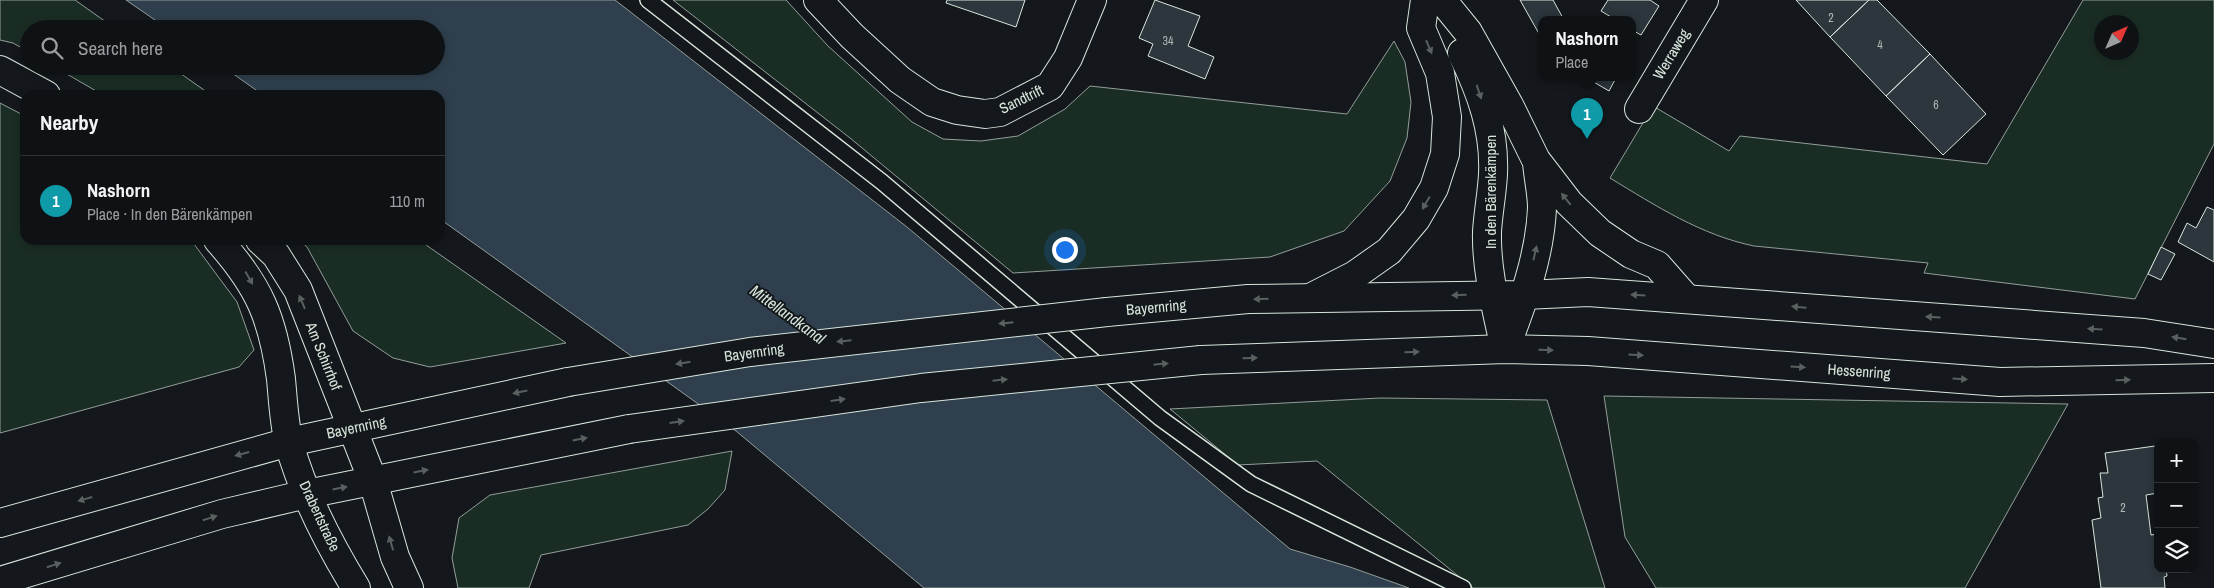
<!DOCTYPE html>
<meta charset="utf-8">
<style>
:root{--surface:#0f1215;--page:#1d2022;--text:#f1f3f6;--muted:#9b9ea0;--line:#2f3234;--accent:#0f766e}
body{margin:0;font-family:"Archivo Narrow",sans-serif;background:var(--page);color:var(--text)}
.controls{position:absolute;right:15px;bottom:15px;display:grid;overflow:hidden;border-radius:10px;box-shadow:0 2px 8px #0003}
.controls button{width:45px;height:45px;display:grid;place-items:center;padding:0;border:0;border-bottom:1px solid var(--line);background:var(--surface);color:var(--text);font:25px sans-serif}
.compass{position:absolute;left:2094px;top:15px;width:45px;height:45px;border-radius:50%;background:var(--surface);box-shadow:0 2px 8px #0003;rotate:45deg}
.you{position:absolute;left:1064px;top:249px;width:18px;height:18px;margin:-12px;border:4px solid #fff;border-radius:50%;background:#1a73e8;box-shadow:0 0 0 8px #1a73e833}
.badge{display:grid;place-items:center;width:32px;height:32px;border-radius:50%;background:var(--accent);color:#fff;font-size:16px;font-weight:700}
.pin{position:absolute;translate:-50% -41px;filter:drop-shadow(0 1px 2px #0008)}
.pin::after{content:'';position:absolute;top:26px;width:18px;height:15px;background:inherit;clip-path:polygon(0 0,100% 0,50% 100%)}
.popup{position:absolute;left:1538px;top:16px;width:98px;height:65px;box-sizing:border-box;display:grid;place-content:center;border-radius:10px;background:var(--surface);filter:drop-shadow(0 1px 4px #0005);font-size:16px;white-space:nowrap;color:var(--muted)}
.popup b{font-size:19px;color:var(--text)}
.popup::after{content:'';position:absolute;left:50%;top:100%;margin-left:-10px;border:10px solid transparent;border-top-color:var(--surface)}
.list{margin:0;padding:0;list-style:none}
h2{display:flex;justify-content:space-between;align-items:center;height:65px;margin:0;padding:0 20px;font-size:21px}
h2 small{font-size:16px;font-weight:400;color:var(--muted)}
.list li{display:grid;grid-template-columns:32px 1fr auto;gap:15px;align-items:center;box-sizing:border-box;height:90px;padding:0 20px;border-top:1px solid var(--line)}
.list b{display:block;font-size:19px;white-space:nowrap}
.list p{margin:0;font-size:16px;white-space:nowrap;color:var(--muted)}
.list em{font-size:16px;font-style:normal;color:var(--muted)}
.icon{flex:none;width:28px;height:28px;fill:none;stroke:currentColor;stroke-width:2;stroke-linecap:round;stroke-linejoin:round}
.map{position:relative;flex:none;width:2214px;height:588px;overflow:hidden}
.search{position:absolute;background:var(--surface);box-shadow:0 2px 8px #0003;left:20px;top:20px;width:425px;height:55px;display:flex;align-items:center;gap:12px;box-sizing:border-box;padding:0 18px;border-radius:28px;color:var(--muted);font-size:19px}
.panel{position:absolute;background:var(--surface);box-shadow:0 2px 8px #0003;left:20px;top:90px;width:425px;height:155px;border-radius:15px}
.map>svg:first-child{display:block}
.green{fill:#1a2d24;stroke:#939e99;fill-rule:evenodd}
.water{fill:#2f3f4d;stroke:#939e99}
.building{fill:#2c363c;stroke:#d8e6dc}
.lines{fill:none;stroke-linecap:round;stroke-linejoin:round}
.lane-casing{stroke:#d8e6dc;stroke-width:18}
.street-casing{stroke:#d8e6dc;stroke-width:30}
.secondary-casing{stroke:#d8e6dc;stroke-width:30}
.lane{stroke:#14181c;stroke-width:15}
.street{stroke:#14181c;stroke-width:28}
.secondary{stroke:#14181c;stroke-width:28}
.secondary-bridge-casing{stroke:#d8e6dc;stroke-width:30;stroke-linecap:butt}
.secondary-bridge{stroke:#14181c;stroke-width:28}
.oneway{fill:#59605f}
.labels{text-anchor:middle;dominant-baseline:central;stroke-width:4;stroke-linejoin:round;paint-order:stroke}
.number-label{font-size:12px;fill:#adbab4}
.street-label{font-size:15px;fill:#d8e6dc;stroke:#14181c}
.water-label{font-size:16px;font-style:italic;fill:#d8e6dc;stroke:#14181c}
</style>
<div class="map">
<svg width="2214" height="588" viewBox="0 0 2214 588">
<rect width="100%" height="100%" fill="#14181c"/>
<path class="green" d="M0,0H75L116,29H29V52L13,43L0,40Z
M673,0H786L828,46L912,122L943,139L981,141L1018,136L1065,109L1090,86L1347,114L1394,41L1405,62L1411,102L1407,138L1390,181L1344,231L1270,257L1013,273L850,138Z
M2083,0H2214V144L2135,299L1924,273L1928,263L1754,246C1701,235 1656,206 1610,178L1653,106L1729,151L1740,136L1987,164ZM2102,22H2132V52H2102Z
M53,66H170L211,95H103Z
M0,103L25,116V240H191L237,302L254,350L239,367L0,433Z
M299,240H419L566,343L430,367L393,358L353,331L307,247Z
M1604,396L2068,404L1965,588H1656L1625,537Z
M1380,398L1547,400L1605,588H1473L1317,461L1238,465L1170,409Z
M732,451L725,490L708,509L688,525L541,555L529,588H458L452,558L459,518L490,495Z"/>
<path class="water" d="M126,0H615L907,227L1290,549L1350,567L1409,588H924L736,431L440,219V95H263L222,66H436V29H168Z"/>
<path class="building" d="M947,0H1025L1016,27L946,3Z
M1155,0L1200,16L1188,46L1214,57L1205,79L1148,56L1153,44L1139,38Z
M1520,0H1553L1564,20H1542V39Z
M1608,0H1650L1659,6L1641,35L1632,30V20H1616L1601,11Z
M1796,0H1869L1830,37Z
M1869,0H1877L1930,54L1886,96L1830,37Z
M1930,54L1986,114L1943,155L1886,96Z
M1587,78H1616L1609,91Z
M2207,207L2214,210V262L2178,242L2187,223L2196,228Z
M2161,247L2175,254L2161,280L2148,274Z
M2155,446L2158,493L2146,495L2151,535L2158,534V569H2166L2167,576L2164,577L2165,588H2101L2092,520L2101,518L2098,498L2103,497L2100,473H2108L2105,453Z"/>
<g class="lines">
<g class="lane-casing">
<path id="lane" d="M648,0L882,182L1160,418L1251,484L1463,588"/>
</g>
<g class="street-casing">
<path id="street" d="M818,0L852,36L900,80L932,102L957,110L985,114L1000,112L1050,86L1068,58L1092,0
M1442,0L1468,32L1509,105L1536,160L1569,203L1600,233L1631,254L1657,265L1686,298
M1462,53C1481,92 1495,130 1493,174C1492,194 1488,213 1487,232C1486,271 1497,311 1505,349
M0,70L46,95
M1639,109L1704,0
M218,240C259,286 273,318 281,379C283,400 284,423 289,443C303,494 329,544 356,588
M260,240L276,255L298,290L373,481L395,557L409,588
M1310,298L1355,275L1389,251L1416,219L1434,188L1445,154L1447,117L1440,73L1421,28L1425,0
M1505,349C1522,304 1540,257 1542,208C1542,193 1538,177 1537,162"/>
</g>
<g class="secondary-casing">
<path id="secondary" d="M1107,312L1248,299L1525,295L1588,292L2144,333L2214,344
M1201,360L1505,349L1588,351L2000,382L2214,378
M0,523L289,442L568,382
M0,581L222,514L307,494L629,429"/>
</g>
<use href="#lane" class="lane"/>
<use href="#street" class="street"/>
<use href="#secondary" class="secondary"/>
<g class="secondary-bridge-casing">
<path id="secondary-bridge" d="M568,382L750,352L1107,312
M629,429L921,388L1201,360"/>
</g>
<use href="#secondary-bridge" class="secondary-bridge"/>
</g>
<defs><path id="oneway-solid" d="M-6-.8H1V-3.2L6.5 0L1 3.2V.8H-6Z" transform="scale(1.25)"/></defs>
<g class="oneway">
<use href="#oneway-solid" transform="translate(1429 47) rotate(67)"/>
<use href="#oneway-solid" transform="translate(1479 92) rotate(71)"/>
<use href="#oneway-solid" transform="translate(1566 199) rotate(-129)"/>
<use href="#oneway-solid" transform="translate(1426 203) rotate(120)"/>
<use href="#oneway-solid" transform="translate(1535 253) rotate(-77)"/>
<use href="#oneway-solid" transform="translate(249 278) rotate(60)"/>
<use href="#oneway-solid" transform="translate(1459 295) rotate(179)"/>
<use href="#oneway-solid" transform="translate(1638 295) rotate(-177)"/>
<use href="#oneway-solid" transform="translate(1261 299) rotate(179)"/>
<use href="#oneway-solid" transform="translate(302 302) rotate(-113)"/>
<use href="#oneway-solid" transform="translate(1799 307) rotate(-175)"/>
<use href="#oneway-solid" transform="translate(1933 317) rotate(-176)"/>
<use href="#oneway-solid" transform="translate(1006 323) rotate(174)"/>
<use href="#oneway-solid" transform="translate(2095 329) rotate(-176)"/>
<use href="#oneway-solid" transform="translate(2179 338) rotate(-171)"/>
<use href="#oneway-solid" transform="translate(844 341) rotate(174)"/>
<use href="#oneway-solid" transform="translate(1546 350) rotate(1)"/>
<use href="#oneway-solid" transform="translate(1412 352) rotate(-2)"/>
<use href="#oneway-solid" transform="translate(1636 355) rotate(4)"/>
<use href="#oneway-solid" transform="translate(1250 358) rotate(-2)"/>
<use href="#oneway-solid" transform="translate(683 363) rotate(171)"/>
<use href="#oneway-solid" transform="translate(1161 364) rotate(-6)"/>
<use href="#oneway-solid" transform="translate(1798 367) rotate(4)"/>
<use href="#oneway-solid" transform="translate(1960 379) rotate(4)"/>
<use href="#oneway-solid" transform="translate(1000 380) rotate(-6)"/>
<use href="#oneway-solid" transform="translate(2123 380) rotate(-1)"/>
<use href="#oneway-solid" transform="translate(520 392) rotate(168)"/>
<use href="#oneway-solid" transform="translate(838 400) rotate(-8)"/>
<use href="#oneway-solid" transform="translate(677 422) rotate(-8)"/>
<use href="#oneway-solid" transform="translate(580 439) rotate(-11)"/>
<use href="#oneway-solid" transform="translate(242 454) rotate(165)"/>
<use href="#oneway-solid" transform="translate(421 471) rotate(-11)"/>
<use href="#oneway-solid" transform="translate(340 488) rotate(-11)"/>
<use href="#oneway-solid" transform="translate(85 499) rotate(164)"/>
<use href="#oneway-solid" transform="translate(210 518) rotate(-17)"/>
<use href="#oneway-solid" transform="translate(391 543) rotate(-106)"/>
<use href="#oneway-solid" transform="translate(54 565) rotate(-17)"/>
</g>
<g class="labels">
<g class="number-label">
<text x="1831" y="18">2</text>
<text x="1168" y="41">34</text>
<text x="1880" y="45">4</text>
<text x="1936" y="105">6</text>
<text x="2123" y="508">2</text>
</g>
<g class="street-label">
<text transform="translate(1671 54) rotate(-59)">Werraweg</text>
<text transform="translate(1021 99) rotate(-26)">Sandtrift</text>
<text transform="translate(1490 192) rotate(-90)">In den Bärenkämpen</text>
<text transform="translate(1156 307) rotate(-5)">Bayernring</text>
<text transform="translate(754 352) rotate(-8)">Bayernring</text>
<text transform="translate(324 356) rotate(68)">Am Schirrhof</text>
<text transform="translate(1859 371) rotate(4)">Hessenring</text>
<text transform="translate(356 427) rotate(-12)">Bayernring</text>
<text transform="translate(320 516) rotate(65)">Drabertstraße</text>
</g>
<g class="water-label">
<text transform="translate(788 314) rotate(36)">Mittellandkanal</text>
</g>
</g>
</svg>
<div class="controls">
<button>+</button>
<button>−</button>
<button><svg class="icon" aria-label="layers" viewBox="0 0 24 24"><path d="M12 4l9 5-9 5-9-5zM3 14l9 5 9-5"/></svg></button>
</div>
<svg class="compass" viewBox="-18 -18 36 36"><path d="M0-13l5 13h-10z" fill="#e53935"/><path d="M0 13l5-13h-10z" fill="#9b9ea0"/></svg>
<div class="you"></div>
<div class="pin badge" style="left:1587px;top:139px;background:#0f9aa8">1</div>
<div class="popup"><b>Nashorn</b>Place</div>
<div class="search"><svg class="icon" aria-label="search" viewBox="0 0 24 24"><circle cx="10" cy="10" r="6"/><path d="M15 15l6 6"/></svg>Search here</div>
<section class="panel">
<h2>Nearby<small></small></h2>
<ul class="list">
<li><span class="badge" style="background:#0f9aa8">1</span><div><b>Nashorn</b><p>Place · In den Bärenkämpen</p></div><em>110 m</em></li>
</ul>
</section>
</div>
